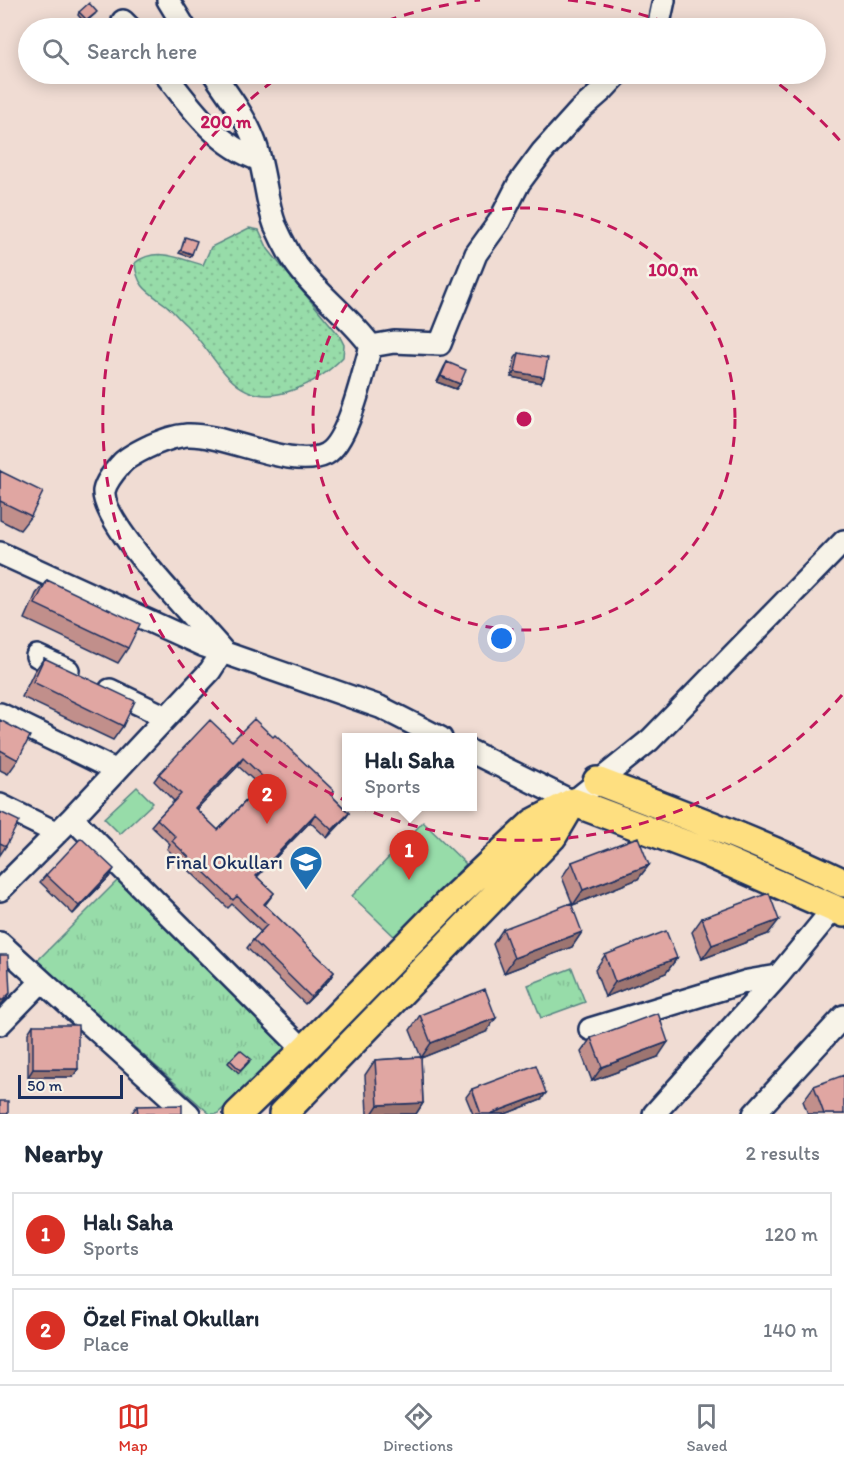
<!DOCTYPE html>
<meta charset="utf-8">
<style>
:root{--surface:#fff;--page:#f6f6f7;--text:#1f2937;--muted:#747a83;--line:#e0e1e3;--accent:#d93025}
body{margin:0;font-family:Itim,sans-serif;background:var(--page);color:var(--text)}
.scale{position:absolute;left:18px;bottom:15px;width:105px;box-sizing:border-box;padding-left:6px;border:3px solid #1b2f5e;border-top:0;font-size:16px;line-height:21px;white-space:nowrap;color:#1b2f5e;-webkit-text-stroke:4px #f7f3e8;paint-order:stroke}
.you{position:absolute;left:502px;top:639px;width:21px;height:21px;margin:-15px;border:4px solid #fff;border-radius:50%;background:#1a73e8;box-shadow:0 0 0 9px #1a73e833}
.badge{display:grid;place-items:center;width:39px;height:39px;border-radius:50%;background:var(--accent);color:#fff;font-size:20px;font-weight:700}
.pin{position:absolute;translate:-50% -50px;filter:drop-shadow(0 2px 3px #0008)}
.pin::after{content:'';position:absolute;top:32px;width:21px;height:18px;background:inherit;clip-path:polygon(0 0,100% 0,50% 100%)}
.popup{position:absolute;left:342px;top:733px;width:135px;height:78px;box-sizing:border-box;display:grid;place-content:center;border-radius:0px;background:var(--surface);filter:drop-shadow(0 2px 4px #0005);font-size:20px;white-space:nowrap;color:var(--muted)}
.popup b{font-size:22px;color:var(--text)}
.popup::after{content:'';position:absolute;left:50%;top:100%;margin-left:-12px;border:12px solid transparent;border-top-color:var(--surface)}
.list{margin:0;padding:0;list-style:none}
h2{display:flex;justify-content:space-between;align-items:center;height:78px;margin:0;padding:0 24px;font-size:26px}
h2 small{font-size:20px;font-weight:400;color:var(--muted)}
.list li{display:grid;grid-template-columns:39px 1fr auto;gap:18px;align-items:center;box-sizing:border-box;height:84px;margin:0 12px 12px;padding:0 12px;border:2px solid var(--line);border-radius:0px}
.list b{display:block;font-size:22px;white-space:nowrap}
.list p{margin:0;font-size:20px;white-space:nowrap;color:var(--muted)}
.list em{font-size:20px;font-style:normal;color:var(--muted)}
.icon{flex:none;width:33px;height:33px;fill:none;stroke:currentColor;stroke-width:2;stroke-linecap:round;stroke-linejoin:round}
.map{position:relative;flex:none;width:844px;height:1114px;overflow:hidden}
.search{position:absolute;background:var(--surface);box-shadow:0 3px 15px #0003;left:18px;right:18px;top:18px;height:66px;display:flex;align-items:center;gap:15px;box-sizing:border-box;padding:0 21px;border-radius:33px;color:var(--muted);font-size:22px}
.sheet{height:270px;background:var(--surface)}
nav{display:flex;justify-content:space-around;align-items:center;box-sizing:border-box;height:84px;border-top:2px solid var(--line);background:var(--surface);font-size:16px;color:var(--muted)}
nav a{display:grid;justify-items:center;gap:3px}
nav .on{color:var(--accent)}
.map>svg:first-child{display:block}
.grass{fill:#97dca9;stroke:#598684;stroke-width:1.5}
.park{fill:url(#park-tufts);stroke:#598684;stroke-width:1.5}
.garden{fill:url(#garden-dots);stroke:#598684;stroke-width:1.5}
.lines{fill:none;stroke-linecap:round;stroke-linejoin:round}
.minor-casing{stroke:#1b2f5e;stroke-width:26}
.major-casing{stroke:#1b2f5e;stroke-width:32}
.minor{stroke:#f7f3e8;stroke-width:21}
.major{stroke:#fedf80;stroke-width:27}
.wall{fill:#c18f8b;stroke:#1b2f5e;stroke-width:1.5;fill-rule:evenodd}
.shaded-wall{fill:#9d7471;stroke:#1b2f5e;stroke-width:1.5}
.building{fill:#e0a6a2;stroke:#1b2f5e;stroke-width:1.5;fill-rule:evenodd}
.ring{fill:none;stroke:#c2185b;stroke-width:3;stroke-dasharray:10 8}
.labels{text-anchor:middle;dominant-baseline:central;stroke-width:5;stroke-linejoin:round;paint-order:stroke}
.poi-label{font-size:20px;fill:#1b2f5e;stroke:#f7f3e8;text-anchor:end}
.centre{fill:#c2185b;stroke:#f7f3e8;stroke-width:3}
.ring-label{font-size:18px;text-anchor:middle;font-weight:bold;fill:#c2185b;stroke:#f7f3e8;stroke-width:5;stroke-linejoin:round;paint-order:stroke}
</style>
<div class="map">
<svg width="844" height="1114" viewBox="0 0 844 1114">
<defs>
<pattern id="park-tufts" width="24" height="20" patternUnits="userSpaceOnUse" patternTransform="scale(1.5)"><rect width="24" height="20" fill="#97dca9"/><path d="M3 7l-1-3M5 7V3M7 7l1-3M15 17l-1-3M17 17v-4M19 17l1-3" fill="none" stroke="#82bd94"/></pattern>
<pattern id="garden-dots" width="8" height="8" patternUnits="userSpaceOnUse" patternTransform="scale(1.5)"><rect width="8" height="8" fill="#97dca9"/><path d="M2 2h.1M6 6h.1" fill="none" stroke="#82bd94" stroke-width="1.8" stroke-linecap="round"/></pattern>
</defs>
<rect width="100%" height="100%" fill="#f0dcd3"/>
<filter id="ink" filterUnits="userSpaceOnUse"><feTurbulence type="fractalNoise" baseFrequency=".0167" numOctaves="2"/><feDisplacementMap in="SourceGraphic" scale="12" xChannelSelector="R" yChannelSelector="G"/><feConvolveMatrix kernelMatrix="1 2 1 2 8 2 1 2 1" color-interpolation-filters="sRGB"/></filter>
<g filter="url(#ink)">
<path class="grass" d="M137,787L153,803L120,834L104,818Z
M423,822L466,864L396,938L352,896Z"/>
<path class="park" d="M123,875L290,1047L217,1114H210L37,961Z
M572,968L585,1002L541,1018L528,985Z"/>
<path class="garden" d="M249,228L259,230L268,249L283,268L339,335L344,345L343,357C329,372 313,383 293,390C234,412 220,359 186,325C179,319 173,311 166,305C149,292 137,288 135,263C156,246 180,259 203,265L211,247Z"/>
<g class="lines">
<g class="minor-casing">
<path id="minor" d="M168,0L185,28
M123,21L130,28
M658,28L664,0
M165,74C191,108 218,146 260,160
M214,74C228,95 245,116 254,140C265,167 265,198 275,225C279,234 284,244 289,253C307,286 348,314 371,346
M371,346L394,342L440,344L476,254L499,222L519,183L542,152L579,111L604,89L618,74
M0,553L202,645L380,707L441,738
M37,656L68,670
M110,690L166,717
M0,714L115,770
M472,752L573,802L650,740L844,541
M0,805L57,833
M72,818L304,1050
M0,890L72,818L210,671L223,651C199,622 101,525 104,491C106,481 115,471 121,464C128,456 142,450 152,445C164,440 174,436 187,435C224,433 293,471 326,454C349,441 363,372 371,346
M0,943L189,1114
M0,1024L42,981
M590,1029L748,981L778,976
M654,1114L778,976L834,908
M754,1114L844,1016"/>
</g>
<g class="major-casing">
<path id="major" d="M597,781C680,813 764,844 844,883
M238,1114L304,1050L448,903L533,823L573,802L703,851L844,913
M283,1114L553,836L573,802"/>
</g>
<use href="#minor" class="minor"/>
<use href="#major" class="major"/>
</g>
<path class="wall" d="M79,12L95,14L85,23L78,15Z
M519,353L544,377L541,383L511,377L515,358Z
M447,362L460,384L456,389L437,382L444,367Z
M0,471L31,516L20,530L0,520Z
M47,580L128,648L118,663L25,619L36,594Z
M44,658L123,726L113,740L22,697L34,672Z
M0,720L18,760L8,774L0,770Z
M273,737L334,791L331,795L349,813L344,820L327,838L310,822L257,877L274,893L265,905L334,972L329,980L305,1004L247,948L253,940L261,932L232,904L228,908L167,849L170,844L151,826L157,819L174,801L154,781L159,774L232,741ZM238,766L260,786L218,830L196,809Z
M0,812L6,846L0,855Z
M572,862L649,865L638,879L573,905L562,877Z
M46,875L109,877L73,914L40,882Z
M702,918L768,934L702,959L692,932Z
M503,929L582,932L572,947L504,973L493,944Z
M605,955L677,958L666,973L605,997L595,970Z
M420,1015L486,1032L421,1058L423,1103L416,1114H367L365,1075L375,1060L421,1057L410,1030Z
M33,1025L73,1077H28V1033Z
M591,1038L658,1057L592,1081L581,1052Z
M230,1060L249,1062L239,1073L228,1063Z
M814,1086L844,1114H808L803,1101Z
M472,1089L541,1100L505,1114H473L466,1097Z
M137,1106L182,1114H131Z"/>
<path class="shaded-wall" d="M181,250L192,254L190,257L179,253Z
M515,372L544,377L541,383L511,377Z
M441,376L460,384L456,389L437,382Z
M243,758L238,766L190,816L195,808Z
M349,813L344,820L327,838L332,830Z
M315,814L310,822L250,884L256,876Z
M649,865L638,879L573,905L583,890Z
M114,869L109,877L73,914L79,906Z
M779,920L768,934L702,959L712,945Z
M582,932L572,947L504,973L514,958Z
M677,958L666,973L605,997L615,982Z
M334,972L329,980L305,1004L311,997Z
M10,993L4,1001L0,1006V1000Z
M496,1018L486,1032L421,1058L431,1043Z
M668,1042L658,1057L592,1081L602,1067Z
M33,1069H78L73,1077H28Z
M546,1093L541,1100L505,1114H490Z
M423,1103L416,1114H372L378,1105Z"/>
<path class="building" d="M89,3L97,12L87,20L79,12Z
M185,237L197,241L192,254L181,250Z
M519,353L548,358L544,377L515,372Z
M447,362L466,370L460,384L441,376Z
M0,471L43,492L31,516L0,501Z
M47,580L140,624L128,648L35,604Z
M44,658L135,701L123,726L33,682Z
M254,719L273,737L275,735L334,791L330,794L349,813L332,830L315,814L256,876L274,893L264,904L334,972L311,997L253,940L267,925L237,896L233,900L172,841L176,837L157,819L181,794L159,774L210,720L232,741ZM243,758L266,780L218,830L195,808Z
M0,720L30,736L18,760L0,750Z
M0,812L19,821L6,846L0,843Z
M638,837L649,865L583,890L572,862Z
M81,838L114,869L79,906L46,875Z
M769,893L779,920L712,945L702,918Z
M571,903L582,932L514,958L503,929Z
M666,931L677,958L615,982L605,955Z
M0,955H8L10,993L3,1000H0Z
M485,989L496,1018L431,1043L420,1015Z
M658,1013L668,1042L602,1067L591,1038Z
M33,1025H78V1069H33Z
M240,1050L251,1059L240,1070L230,1060Z
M421,1057L423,1103L378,1105L375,1060Z
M536,1065L546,1093L490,1114H481L472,1089Z
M844,1075V1114H824L814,1086Z
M0,1101H8V1114H0Z
M182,1105V1114H138L137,1106Z"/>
</g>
<g class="ring">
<circle cx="524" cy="419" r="211"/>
<path d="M842 695A421 421 0 1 1 283 74M370 27A421 421 0 0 1 480 0M568 0A421 421 0 0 1 678 27M765 74A421 421 0 0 1 842 143"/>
</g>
<defs>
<g id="school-pin" transform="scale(1.725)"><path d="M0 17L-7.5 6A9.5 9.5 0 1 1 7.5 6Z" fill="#1f6fb2" stroke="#f7f3e8"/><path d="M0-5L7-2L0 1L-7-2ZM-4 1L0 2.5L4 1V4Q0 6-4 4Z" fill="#fff"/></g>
</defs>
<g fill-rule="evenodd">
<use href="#school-pin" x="306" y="862"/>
</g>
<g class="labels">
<g class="poi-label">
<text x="283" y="862">Final Okulları</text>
</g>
</g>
<circle cx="524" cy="419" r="9" class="centre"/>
<g class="ring-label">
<text x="226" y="128">200 m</text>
<text x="673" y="276">100 m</text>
</g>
</svg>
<div class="scale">50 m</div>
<div class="you"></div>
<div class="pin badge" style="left:409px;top:880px">1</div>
<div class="popup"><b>Halı Saha</b>Sports</div>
<div class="pin badge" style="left:267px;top:824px">2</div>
<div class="search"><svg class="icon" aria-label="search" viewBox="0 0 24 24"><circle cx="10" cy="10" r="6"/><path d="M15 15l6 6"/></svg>Search here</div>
</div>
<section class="sheet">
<h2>Nearby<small>2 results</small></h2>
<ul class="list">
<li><span class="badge">1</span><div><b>Halı Saha</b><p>Sports</p></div><em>120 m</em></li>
<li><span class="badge">2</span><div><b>Özel Final Okulları</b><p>Place</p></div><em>140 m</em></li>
</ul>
</section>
<nav>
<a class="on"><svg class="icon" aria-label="map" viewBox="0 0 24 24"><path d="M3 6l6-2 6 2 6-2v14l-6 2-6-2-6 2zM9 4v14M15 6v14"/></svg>Map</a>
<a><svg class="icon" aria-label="directions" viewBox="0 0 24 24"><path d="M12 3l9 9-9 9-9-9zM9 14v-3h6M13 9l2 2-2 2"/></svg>Directions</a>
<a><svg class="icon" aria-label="saved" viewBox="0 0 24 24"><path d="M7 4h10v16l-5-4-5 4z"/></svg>Saved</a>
</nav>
